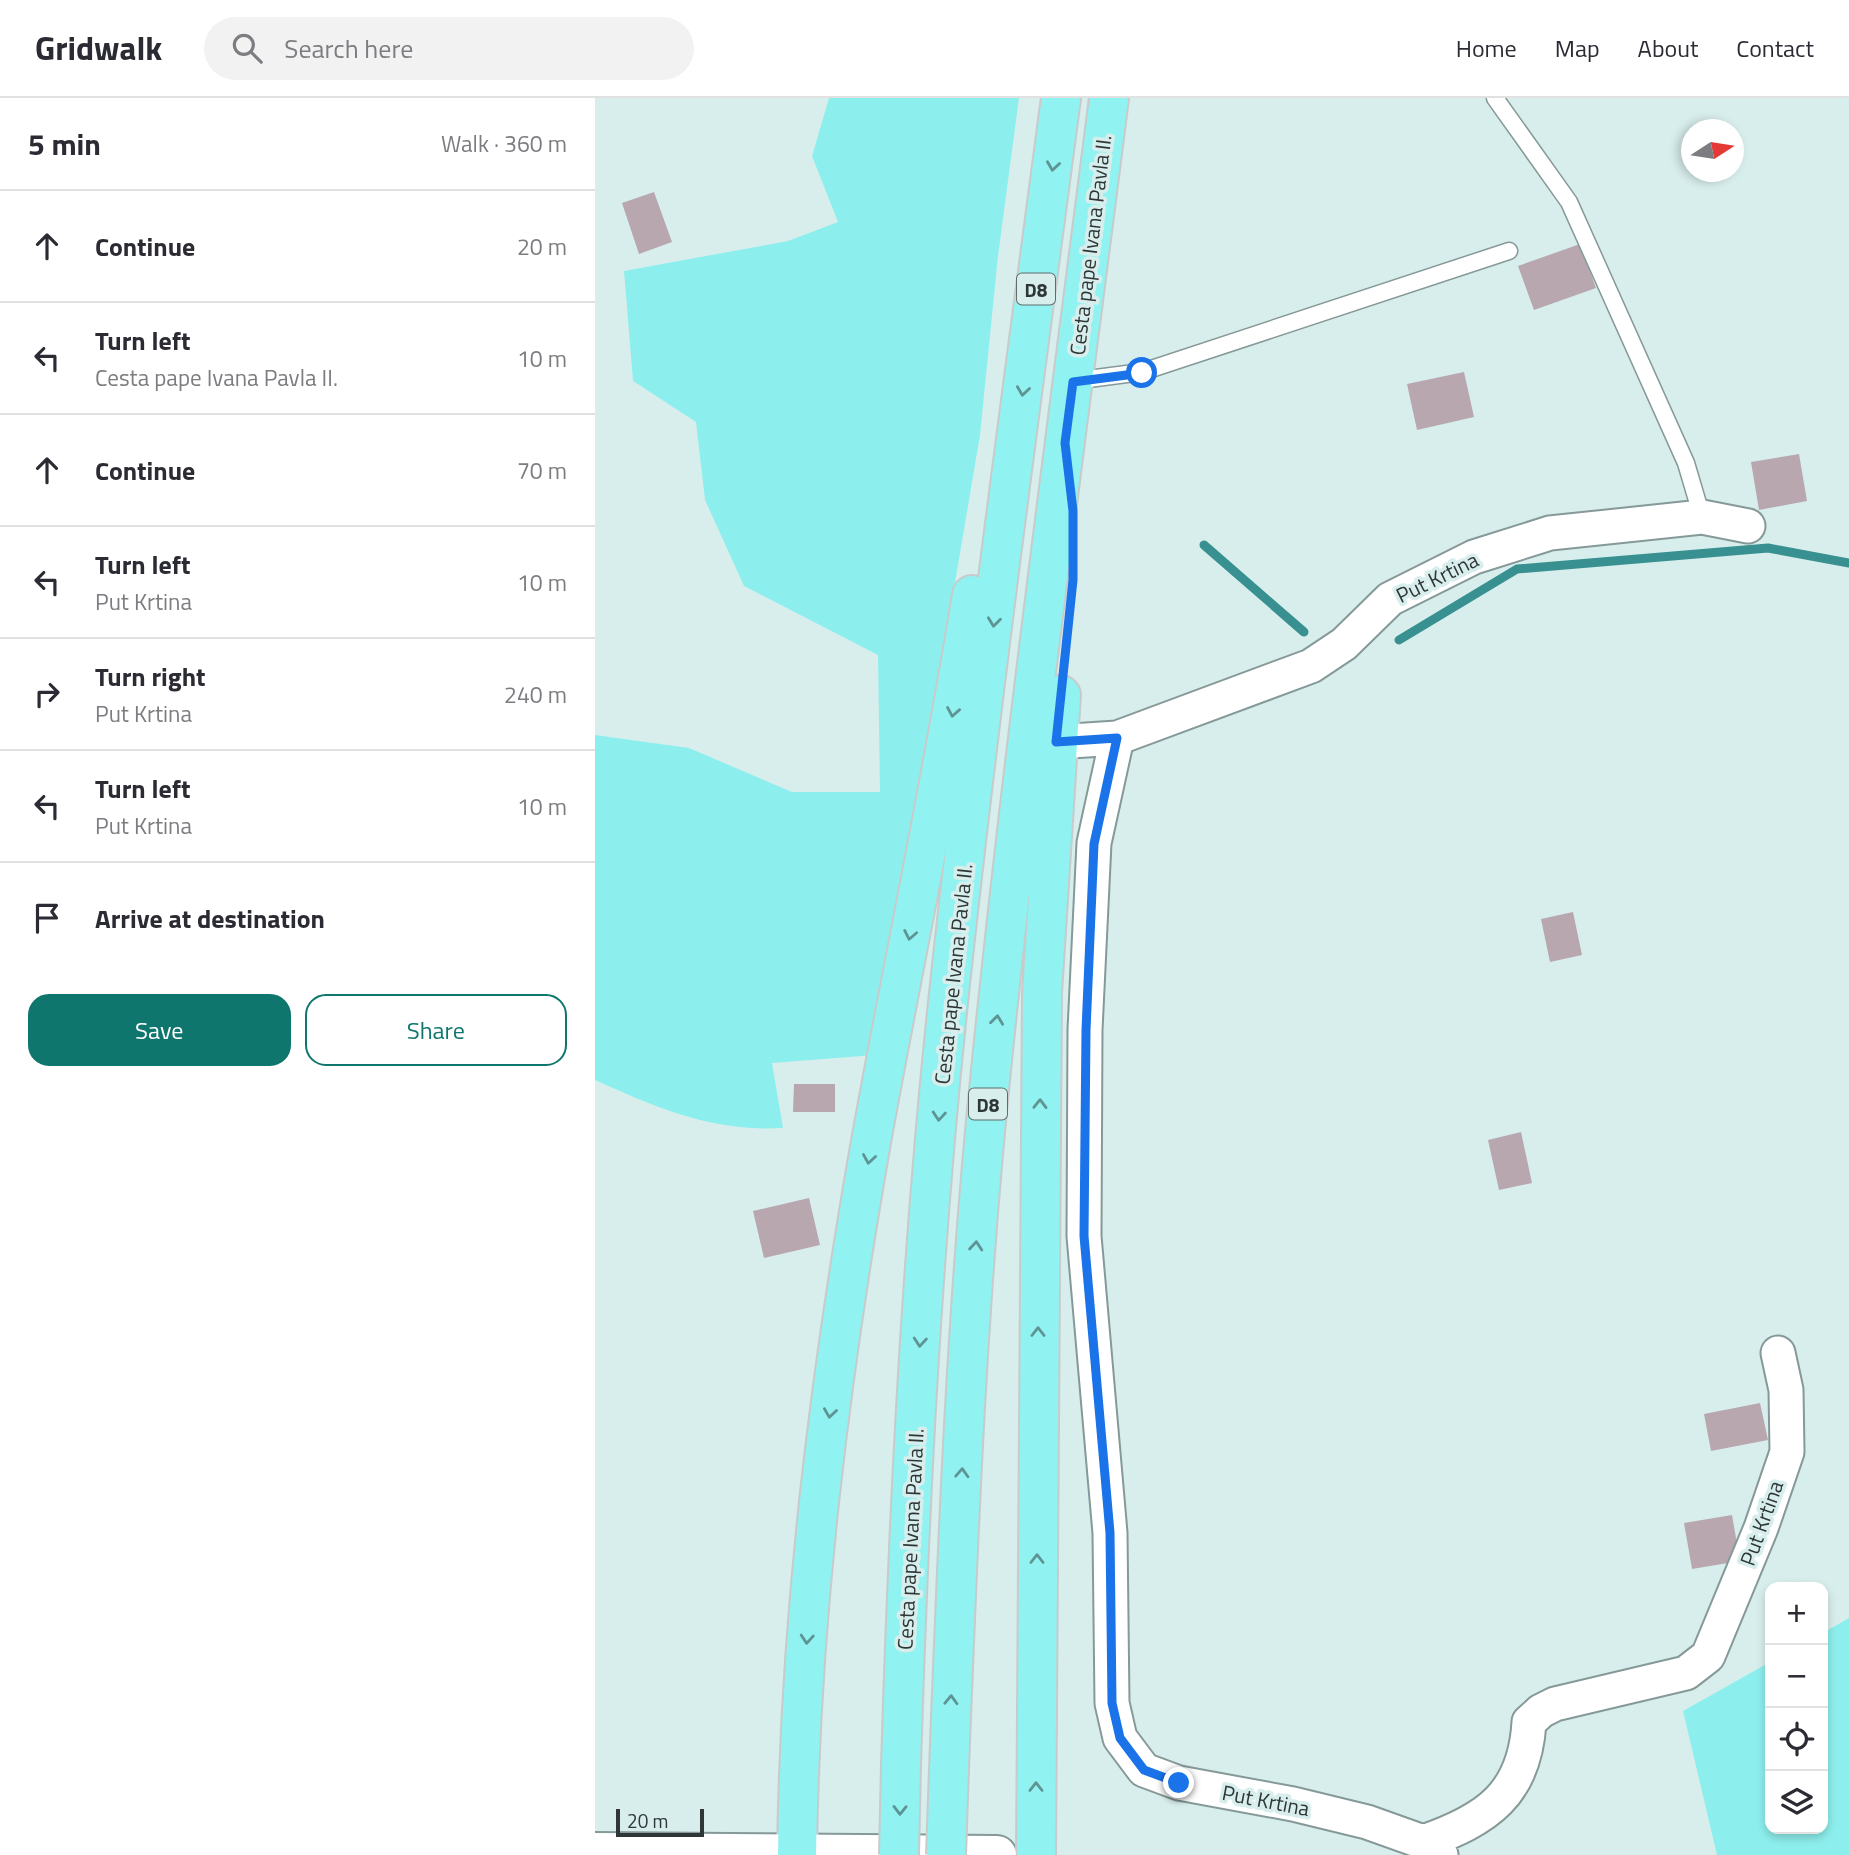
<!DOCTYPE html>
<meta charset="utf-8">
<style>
:root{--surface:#fff;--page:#f2f2f3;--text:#2b2b33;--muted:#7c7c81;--line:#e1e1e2;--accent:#0f766e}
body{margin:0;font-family:"Titillium Web",sans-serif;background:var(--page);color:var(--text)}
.controls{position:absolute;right:21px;bottom:21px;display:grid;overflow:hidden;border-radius:14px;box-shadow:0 4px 10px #0003}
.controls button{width:63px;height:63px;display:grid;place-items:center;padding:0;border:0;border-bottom:2px solid var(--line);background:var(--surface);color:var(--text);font:35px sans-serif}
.compass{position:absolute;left:1086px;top:21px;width:63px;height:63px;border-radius:50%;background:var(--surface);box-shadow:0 4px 10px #0003;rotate:78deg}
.scale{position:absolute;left:21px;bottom:18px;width:88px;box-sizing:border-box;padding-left:7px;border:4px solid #2e3636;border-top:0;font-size:19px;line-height:24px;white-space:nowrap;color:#2e3636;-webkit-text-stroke:5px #d8eeed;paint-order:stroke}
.stop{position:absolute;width:21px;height:21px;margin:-16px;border:5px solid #1a73e8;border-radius:50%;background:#fff}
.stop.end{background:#1a73e8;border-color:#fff;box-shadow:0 2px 7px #0008}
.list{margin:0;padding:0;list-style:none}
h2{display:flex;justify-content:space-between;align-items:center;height:91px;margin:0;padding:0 28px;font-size:30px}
h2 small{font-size:23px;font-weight:400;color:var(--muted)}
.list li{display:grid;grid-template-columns:46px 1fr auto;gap:21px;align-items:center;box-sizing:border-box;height:112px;padding:0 28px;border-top:2px solid var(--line)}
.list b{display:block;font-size:26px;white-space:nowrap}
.list p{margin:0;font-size:23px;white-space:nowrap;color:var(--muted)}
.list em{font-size:23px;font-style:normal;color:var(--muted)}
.actions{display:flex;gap:14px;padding:21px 28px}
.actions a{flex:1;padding:16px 0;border:2px solid var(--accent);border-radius:21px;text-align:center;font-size:24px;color:var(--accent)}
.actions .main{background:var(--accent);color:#fff}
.icon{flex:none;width:38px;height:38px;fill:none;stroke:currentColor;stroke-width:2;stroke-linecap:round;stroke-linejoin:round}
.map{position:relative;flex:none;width:1254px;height:1757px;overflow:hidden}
header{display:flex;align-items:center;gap:42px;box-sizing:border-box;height:98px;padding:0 35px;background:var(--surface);border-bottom:2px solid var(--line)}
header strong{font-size:33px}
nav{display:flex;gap:38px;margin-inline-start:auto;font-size:24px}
.search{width:490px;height:63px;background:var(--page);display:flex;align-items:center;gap:18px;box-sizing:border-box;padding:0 24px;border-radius:38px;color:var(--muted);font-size:26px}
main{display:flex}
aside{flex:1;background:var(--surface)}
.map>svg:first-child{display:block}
.green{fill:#8defed}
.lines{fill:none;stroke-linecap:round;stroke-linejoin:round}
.stream{stroke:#389190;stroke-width:9}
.building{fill:#b8a7af}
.service-casing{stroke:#859998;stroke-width:19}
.minor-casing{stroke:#859998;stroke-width:37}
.tertiary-casing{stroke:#859998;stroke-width:42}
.primary-casing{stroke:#c9cbcb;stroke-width:42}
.service{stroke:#fff;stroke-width:16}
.minor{stroke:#fff;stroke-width:33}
.tertiary{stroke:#fff;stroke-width:38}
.primary{stroke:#90f2f1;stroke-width:38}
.primary-bridge-casing{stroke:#c9cbcb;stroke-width:42;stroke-linecap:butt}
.primary-bridge{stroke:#90f2f1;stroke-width:38}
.oneway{stroke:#5f9494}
.route{stroke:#1a73e8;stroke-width:9}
.labels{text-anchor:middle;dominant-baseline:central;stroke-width:7;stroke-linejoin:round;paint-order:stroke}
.shield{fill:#d8eeed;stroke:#616d6d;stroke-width:2}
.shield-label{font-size:19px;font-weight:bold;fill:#2e3636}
.street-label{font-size:21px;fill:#2e3636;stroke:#d8eeed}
</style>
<header>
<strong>Gridwalk</strong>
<div class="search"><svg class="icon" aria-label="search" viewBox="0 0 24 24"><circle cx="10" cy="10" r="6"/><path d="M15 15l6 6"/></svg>Search here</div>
<nav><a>Home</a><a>Map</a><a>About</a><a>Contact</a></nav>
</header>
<main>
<aside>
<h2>5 min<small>Walk · 360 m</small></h2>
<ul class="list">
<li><svg class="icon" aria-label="ahead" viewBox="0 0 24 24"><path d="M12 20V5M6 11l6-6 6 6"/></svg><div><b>Continue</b></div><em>20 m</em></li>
<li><svg class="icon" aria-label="left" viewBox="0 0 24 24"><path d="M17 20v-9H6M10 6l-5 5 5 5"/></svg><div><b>Turn left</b><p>Cesta pape Ivana Pavla II.</p></div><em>10 m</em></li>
<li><svg class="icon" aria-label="ahead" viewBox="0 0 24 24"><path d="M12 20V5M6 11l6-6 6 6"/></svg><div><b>Continue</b></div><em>70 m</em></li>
<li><svg class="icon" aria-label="left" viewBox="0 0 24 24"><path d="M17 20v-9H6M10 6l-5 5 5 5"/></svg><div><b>Turn left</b><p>Put Krtina</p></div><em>10 m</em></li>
<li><svg class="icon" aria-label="right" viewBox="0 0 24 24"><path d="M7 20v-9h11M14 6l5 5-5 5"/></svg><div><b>Turn right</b><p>Put Krtina</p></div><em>240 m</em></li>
<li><svg class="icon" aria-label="left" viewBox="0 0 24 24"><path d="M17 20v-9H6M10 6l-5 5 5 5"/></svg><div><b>Turn left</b><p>Put Krtina</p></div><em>10 m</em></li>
<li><svg class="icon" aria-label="arrive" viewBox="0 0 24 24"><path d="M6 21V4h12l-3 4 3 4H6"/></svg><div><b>Arrive at destination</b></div></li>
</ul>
<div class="actions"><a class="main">Save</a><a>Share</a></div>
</aside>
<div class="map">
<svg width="1254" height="1757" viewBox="0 0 1254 1757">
<rect width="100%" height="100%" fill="#d8eeed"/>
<path class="green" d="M234,0H424L403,158L385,337L280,957L177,965L188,1030C117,1034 62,1010 0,982V637L94,650L197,694H285L283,557L149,488L110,402L101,324L38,283L29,173L193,143L243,124L217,58Z
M1254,1520V1757H1122L1088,1613L1175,1564V1731H1228V1535Z"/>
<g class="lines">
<path class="stream" d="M609,447L709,534
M804,542L922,471L1173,450L1254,465"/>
</g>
<path class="building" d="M59,94L77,144L44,156L27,105Z
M985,146L1001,190L939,212L923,168Z
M869,274L879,319L822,332L812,286Z
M1204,356L1212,403L1164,412L1156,364Z
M978,814L987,857L955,864L946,821Z
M199,986H240V1014H198Z
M926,1034L937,1085L904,1092L893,1042Z
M214,1100L225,1147L169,1160L158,1113Z
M1165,1305L1173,1342L1116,1353L1109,1316Z
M1137,1417L1145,1463L1097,1471L1089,1425Z"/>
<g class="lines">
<g class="service-casing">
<path id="service" d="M900,0L974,104L1091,365L1107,419
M478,283L547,274L914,153"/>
</g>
<g class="minor-casing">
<path id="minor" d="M522,640L499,745L490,932L489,1138L515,1435L517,1605L525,1640L549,1672L584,1685L698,1706L772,1724L828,1744L846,1757
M461,644L522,640L716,568L749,546L795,501L879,459L955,435L1107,419L1153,428
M828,1744C892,1722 930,1696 934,1624L946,1613L960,1606L1091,1575L1113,1558L1166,1430L1192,1354L1191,1292L1183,1255"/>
</g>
<g class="tertiary-casing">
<path id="tertiary" d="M0,1754L402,1757"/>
</g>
<g class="primary-casing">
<path id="primary" d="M306,1667C314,1406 327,1145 355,886C387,590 427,295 466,0
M354,1671C363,1437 372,1204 396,972C429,647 473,323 514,0
M202,1757C205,1516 235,1276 277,1038C310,857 348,678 377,497
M441,1757L447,895L466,597"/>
</g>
<use href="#service" class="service"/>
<use href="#minor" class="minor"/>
<use href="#tertiary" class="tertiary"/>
<use href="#primary" class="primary"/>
<g class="primary-bridge-casing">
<path id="primary-bridge" d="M304,1757L306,1667
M351,1757L354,1671"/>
</g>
<use href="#primary-bridge" class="primary-bridge"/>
</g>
<defs><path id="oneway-chevron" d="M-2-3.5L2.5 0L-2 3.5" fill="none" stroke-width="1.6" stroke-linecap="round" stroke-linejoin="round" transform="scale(1.75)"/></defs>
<g class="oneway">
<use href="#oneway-chevron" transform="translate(458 68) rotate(98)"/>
<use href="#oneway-chevron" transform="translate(428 293) rotate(98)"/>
<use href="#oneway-chevron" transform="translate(399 524) rotate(97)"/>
<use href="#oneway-chevron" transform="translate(358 614) rotate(100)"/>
<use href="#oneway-chevron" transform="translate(315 837) rotate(101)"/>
<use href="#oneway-chevron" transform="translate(402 922) rotate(-83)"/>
<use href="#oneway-chevron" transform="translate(445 1006) rotate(-89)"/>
<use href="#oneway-chevron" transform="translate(344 1018) rotate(95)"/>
<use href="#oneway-chevron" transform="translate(274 1061) rotate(99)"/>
<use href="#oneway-chevron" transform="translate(381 1148) rotate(-85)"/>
<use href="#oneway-chevron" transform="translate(443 1234) rotate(-90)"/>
<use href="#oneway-chevron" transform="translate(325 1244) rotate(95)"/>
<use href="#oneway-chevron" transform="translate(235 1315) rotate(98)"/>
<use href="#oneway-chevron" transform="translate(367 1375) rotate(-87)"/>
<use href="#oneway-chevron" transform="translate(442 1461) rotate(-90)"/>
<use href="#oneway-chevron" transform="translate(212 1541) rotate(94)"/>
<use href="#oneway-chevron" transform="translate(356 1602) rotate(-88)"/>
<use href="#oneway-chevron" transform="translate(441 1689) rotate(-90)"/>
<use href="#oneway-chevron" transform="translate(305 1712) rotate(91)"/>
</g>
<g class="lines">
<path class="route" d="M547,275L478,284L470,345L478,413V482L461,644L522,640L499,746L491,932L489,1138L515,1435L517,1605L525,1640L549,1672L584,1685"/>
</g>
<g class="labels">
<g class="shield">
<rect x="422" y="175.5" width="38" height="31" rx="5"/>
<rect x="374" y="990.5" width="38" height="31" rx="5"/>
</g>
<g class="shield-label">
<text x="441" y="191">D8</text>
<text x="393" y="1006">D8</text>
</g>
<g class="street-label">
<text transform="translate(495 147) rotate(-83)">Cesta pape Ivana Pavla II.</text>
<text transform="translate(842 479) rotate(-26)">Put Krtina</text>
<text transform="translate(358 876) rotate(-84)">Cesta pape Ivana Pavla II.</text>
<text transform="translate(1166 1425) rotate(-70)">Put Krtina</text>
<text transform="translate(315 1441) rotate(-87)">Cesta pape Ivana Pavla II.</text>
<text transform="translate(671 1702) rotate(11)">Put Krtina</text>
</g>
</g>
</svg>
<div class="controls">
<button>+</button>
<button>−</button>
<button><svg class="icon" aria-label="locate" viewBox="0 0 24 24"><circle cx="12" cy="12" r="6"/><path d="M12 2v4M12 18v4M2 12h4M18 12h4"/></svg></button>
<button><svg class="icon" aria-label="layers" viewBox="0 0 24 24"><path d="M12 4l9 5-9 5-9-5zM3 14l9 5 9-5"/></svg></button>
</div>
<svg class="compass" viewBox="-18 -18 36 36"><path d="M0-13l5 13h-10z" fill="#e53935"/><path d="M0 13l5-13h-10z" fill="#7c7c81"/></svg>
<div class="scale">20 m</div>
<div class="stop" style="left:547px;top:275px"></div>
<div class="stop end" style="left:584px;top:1685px"></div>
</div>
</main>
